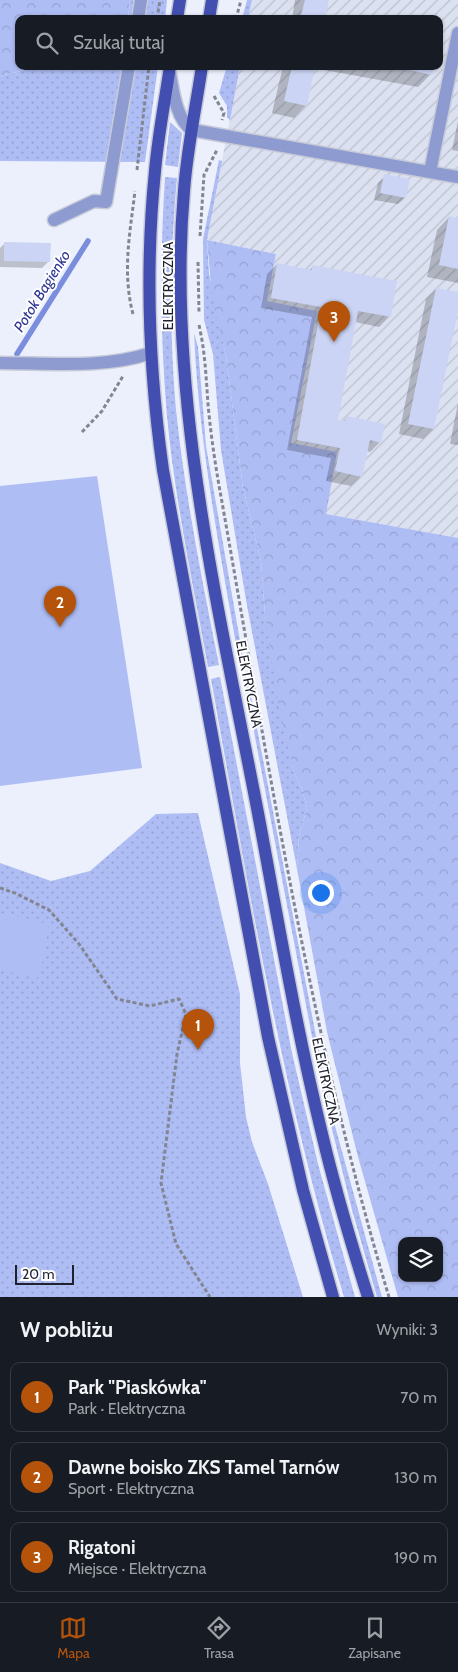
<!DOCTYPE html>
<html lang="pl">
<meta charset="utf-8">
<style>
:root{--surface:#171b24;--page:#242831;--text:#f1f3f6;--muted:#9ea1a6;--line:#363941;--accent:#b45309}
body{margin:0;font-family:Cabin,sans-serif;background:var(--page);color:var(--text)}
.controls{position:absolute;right:15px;bottom:15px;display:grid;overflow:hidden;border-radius:10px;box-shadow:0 1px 4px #0004}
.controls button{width:45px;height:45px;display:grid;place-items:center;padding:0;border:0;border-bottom:1px solid var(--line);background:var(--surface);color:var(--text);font:25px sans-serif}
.scale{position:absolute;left:15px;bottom:12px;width:59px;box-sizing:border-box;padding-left:5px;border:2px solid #1f222e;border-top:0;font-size:14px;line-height:18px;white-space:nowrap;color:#1f222e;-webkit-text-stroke:4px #fefefe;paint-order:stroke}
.you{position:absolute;left:320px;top:892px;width:18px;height:18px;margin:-12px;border:4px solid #fff;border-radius:50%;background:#1a73e8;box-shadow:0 0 0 8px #1a73e833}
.badge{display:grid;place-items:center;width:32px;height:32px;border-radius:50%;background:var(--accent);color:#fff;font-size:16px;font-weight:700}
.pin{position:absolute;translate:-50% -41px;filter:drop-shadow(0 1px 2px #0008)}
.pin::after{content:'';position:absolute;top:26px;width:18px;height:15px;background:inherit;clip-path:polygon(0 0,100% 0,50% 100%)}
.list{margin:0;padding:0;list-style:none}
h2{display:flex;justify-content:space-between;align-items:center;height:65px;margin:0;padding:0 20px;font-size:21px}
h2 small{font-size:16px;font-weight:400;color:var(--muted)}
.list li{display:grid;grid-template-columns:32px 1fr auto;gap:15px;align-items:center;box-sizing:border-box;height:70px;margin:0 10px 10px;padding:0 10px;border:1px solid var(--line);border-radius:10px}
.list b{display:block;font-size:19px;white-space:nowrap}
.list p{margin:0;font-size:16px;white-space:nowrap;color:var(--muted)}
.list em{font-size:16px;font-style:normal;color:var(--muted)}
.icon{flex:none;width:28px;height:28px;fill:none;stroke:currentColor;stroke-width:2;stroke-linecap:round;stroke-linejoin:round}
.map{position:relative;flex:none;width:458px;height:1297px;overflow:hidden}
.search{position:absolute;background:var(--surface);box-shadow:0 1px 4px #0004;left:15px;right:15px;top:15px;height:55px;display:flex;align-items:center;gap:12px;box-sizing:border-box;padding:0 18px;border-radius:10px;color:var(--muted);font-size:19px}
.sheet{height:305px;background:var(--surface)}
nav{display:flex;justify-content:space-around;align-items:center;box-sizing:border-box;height:70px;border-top:1px solid var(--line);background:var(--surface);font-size:14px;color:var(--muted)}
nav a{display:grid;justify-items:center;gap:2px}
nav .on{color:var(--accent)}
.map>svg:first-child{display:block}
.industrial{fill:url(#industrial-furrows)}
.green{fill:url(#green-dots)}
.forest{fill:url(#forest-crowns);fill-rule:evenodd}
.pitch{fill:#afbdf5}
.shadow{fill:#0003}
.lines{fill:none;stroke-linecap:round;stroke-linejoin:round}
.stream{stroke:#7b8ddd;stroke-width:5.5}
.building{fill:#cbd4f4}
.minor-casing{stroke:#c7cbd8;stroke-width:15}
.major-casing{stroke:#c7cbd8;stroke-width:15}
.path{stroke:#828692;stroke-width:3;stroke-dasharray:4 2.5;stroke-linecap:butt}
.minor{stroke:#8d9bd1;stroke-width:12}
.major{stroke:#424fb0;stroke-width:12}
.labels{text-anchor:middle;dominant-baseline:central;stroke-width:4;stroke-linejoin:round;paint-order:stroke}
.street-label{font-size:14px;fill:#1f222e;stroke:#fefefe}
.water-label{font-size:15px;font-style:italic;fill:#2e3693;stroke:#fefefe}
</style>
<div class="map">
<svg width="458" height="1297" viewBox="0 0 458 1297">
<defs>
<pattern id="industrial-furrows" width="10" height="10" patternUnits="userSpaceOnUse" patternTransform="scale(1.25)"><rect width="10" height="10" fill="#dce1f1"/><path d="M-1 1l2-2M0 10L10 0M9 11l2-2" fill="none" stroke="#bcc1cf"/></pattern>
<pattern id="green-dots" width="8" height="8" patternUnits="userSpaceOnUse" patternTransform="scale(1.25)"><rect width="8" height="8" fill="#afbdf5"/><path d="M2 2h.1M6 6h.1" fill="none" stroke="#96a2d2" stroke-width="1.8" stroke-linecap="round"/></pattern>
<pattern id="forest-crowns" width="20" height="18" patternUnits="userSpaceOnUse" patternTransform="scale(1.25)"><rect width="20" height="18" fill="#afbdf5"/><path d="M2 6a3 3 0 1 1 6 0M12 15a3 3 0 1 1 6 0" fill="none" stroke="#96a2d2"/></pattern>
</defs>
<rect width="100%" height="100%" fill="#ecf0fd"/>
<path class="industrial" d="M252,0H458V538L326,514L290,443L317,311L267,301L276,254L207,240L240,66H439V19H248Z"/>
<path class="green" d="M130,0H167L165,19H128Z
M247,0H252L248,19H242Z
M41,66H158L145,162L0,161V76Z
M227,66H240L230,120L227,117V106L219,93Z
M170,122L182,133L178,167L165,165Z
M219,160L222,161L207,240L209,273L226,356L243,488L261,561L265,615L294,773L302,789L307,808L299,836L297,869L246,600L221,450L213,354L204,320L203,239Z
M165,177L177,178C170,254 169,333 176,410C185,495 202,580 219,665L208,667C193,584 175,501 167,416C160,336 160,257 165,177Z
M194,333L198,347L206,446L243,658L239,661C220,552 199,444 194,333Z
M243,674L247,676L329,1104L382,1297H377L352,1210L322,1089Z
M220,677L292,1053L318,1164L355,1297H344C283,1095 248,886 211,679Z
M198,813L240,994V1063L246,1117L252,1142L268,1184L303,1297H0V863L51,881L90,871L156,814Z"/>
<path class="forest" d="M0,0H130L128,19H19V66H41L0,76Z
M207,240L276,254L267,301L317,311L291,443L337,452L326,514L458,538V1297H398L358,1157L327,1032L297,869L299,836L307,808L302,789L294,773L277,697L265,615L261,561L243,488L226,356L212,296ZM402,1241H439V1278H402Z"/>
<path class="pitch" d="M97,476L142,768L0,786V486Z
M0,913L49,924L40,978L0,970Z"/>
<path class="shadow" d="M295,0H327L324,19H292Z
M283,66H432L431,74L418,87L313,68L306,105L294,118L272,113Z
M458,121V151L452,150Z
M385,176L405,198L398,204L374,200L378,183Z
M449,217L458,219V283L427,277L437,230Z
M5,243L49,261L42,268L0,267V248Z
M277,264L309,270L313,267L396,282L389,317L379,327L355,322L337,421L343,422L347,417L380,442L370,452L366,451L361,476L351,486L326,481L331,458L287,450L312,317L261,308L267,274Z
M436,289L458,293V304L433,429L423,439L399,434L426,299Z
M458,403V445L450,444Z"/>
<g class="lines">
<path class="stream" d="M17,354L88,241"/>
</g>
<path class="building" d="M305,0H329L325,19H300Z
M337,15L352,18V19H337Z
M292,66H315L307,106L284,101Z
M391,66H434L432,75Z
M384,174L410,179L406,198L380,193Z
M449,216L458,218V269L439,265Z
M4,242L51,243L50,262L4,261Z
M277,263L312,270V265L397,281L391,317L358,311L338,420L345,421L347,416L385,424L381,443L370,440L362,477L335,471L340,448L297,440L321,307L271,298Z
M436,288L458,292V311L434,429L408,424Z"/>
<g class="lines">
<g class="minor-casing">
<path id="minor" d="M138,19L141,0
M170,74C173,91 176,119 192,130L458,177
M430,172L458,33
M54,220L94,201L106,202L129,66
M0,363C50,363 103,369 151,353"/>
</g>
<g class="major-casing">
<path id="major" d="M177,19L180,0
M209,19L212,0
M170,66C165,101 158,136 155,171C145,270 149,371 163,470L268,1037L303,1190L333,1297
M202,66C196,107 187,149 184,191C166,394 220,614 258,813C278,920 296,1028 322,1134C335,1189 351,1243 368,1297"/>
</g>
<path class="path" d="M157,19L160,0
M236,19L241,0
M214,96L224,113L222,120
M137,170L149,66
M200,236L204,175L217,150
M198,262L199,313
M133,314C122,272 130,233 135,191
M199,325C205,351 206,376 208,404C211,437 216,470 222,502C269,768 311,1038 389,1297
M82,432L102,411L123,376
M0,888L15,893L49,910L79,944L117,999L150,1006L179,999L186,1014L177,1054L161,1183L176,1244L210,1297"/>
<use href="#minor" class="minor"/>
<use href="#major" class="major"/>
</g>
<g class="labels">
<g class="street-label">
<text transform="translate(168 286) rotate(-90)">ELEKTRYCZNA</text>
<text transform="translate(249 684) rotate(79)">ELEKTRYCZNA</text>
<text transform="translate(326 1081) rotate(78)">ELEKTRYCZNA</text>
</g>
<g class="water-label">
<text transform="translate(42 291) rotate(-58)">Potok Bagienko</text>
</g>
</g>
</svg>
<div class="controls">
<button><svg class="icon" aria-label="layers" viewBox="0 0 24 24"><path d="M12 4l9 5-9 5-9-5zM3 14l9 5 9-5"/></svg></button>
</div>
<div class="scale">20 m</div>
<div class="you"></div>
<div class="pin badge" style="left:198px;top:1050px">1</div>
<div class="pin badge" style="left:60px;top:627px">2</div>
<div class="pin badge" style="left:334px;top:342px">3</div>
<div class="search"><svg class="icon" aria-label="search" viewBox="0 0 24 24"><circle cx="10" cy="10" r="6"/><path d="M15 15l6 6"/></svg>Szukaj tutaj</div>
</div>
<section class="sheet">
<h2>W pobliżu<small>Wyniki: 3</small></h2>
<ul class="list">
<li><span class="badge">1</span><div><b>Park &quot;Piaskówka&quot;</b><p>Park · Elektryczna</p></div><em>70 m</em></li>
<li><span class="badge">2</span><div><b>Dawne boisko ZKS Tamel Tarnów</b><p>Sport · Elektryczna</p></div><em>130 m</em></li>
<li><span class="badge">3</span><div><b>Rigatoni</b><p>Miejsce · Elektryczna</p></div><em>190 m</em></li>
</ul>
</section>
<nav>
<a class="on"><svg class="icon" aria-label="map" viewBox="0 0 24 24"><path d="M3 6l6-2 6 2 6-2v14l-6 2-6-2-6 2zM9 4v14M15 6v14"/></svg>Mapa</a>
<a><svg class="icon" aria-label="directions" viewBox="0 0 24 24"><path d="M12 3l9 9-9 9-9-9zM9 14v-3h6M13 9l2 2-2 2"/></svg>Trasa</a>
<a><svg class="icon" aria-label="saved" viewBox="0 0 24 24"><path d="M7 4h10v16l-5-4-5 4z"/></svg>Zapisane</a>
</nav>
